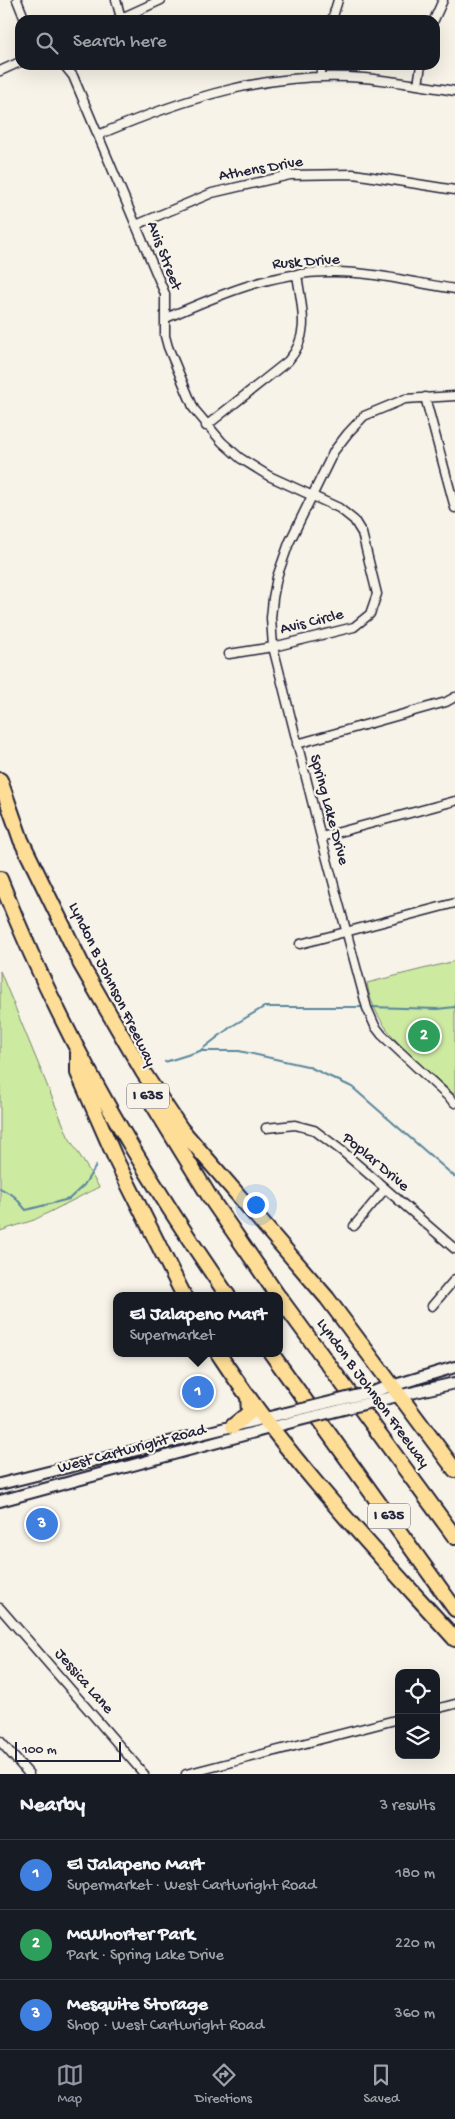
<!DOCTYPE html>
<meta charset="utf-8">
<style>
:root{--surface:#171b24;--page:#242831;--text:#f1f3f6;--muted:#9ea1a6;--line:#363941;--accent:#9495a2}
body{margin:0;font-family:"Gochi Hand",sans-serif;background:var(--page);color:var(--text)}
.controls{position:absolute;right:15px;bottom:15px;display:grid;overflow:hidden;border-radius:10px;box-shadow:0 5px 20px #0002}
.controls button{width:45px;height:45px;display:grid;place-items:center;padding:0;border:0;border-bottom:1px solid var(--line);background:var(--surface);color:var(--text);font:25px sans-serif}
.scale{position:absolute;left:15px;bottom:12px;width:106px;box-sizing:border-box;padding-left:5px;border:2px solid #22223b;border-top:0;font-size:14px;line-height:18px;white-space:nowrap;color:#22223b;-webkit-text-stroke:4px #f7f3e8;paint-order:stroke}
.you{position:absolute;left:255px;top:1204px;width:18px;height:18px;margin:-12px;border:4px solid #fff;border-radius:50%;background:#1a73e8;box-shadow:0 0 0 8px #1a73e833}
.badge{display:grid;place-items:center;width:32px;height:32px;border-radius:50%;background:var(--accent);color:#fff;font-size:16px;font-weight:700}
.pin{position:absolute;translate:-50% -50%;border:2px solid #fff;box-shadow:0 1px 5px #0006}
.popup{position:absolute;left:113px;top:1292px;width:170px;height:65px;box-sizing:border-box;display:grid;place-content:center;border-radius:10px;background:var(--surface);filter:drop-shadow(0 1px 4px #0005);font-size:16px;white-space:nowrap;color:var(--muted)}
.popup b{font-size:19px;color:var(--text)}
.popup::after{content:'';position:absolute;left:50%;top:100%;margin-left:-10px;border:10px solid transparent;border-top-color:var(--surface)}
.list{margin:0;padding:0;list-style:none}
h2{display:flex;justify-content:space-between;align-items:center;height:65px;margin:0;padding:0 20px;font-size:21px}
h2 small{font-size:16px;font-weight:400;color:var(--muted)}
.list li{display:grid;grid-template-columns:32px 1fr auto;gap:15px;align-items:center;box-sizing:border-box;height:70px;padding:0 20px;border-top:1px solid var(--line)}
.list b{display:block;font-size:19px;white-space:nowrap}
.list p{margin:0;font-size:16px;white-space:nowrap;color:var(--muted)}
.list em{font-size:16px;font-style:normal;color:var(--muted)}
.icon{flex:none;width:28px;height:28px;fill:none;stroke:currentColor;stroke-width:2;stroke-linecap:round;stroke-linejoin:round}
.map{position:relative;flex:none;width:455px;height:1774px;overflow:hidden}
.search{position:absolute;background:var(--surface);box-shadow:0 5px 20px #0002;left:15px;right:15px;top:15px;height:55px;display:flex;align-items:center;gap:12px;box-sizing:border-box;padding:0 18px;border-radius:15px;color:var(--muted);font-size:19px}
.sheet{height:275px;background:var(--surface)}
nav{display:flex;justify-content:space-around;align-items:center;box-sizing:border-box;height:70px;border-top:1px solid var(--line);background:var(--surface);font-size:14px;color:var(--muted)}
nav a{display:grid;justify-items:center;gap:2px}
nav .on{color:var(--accent)}
.map>svg:first-child{display:block}
.green{fill:#cdeaa1;stroke:#78866e}
.lines{fill:none;stroke-linecap:round;stroke-linejoin:round}
.stream{stroke:#59869c;stroke-width:2}
.street-casing{stroke:#22223b;stroke-width:11}
.secondary-casing{stroke:#22223b;stroke-width:14}
.highway-casing{stroke:#22223b;stroke-width:18}
.street{stroke:#f7f3e8;stroke-width:8}
.secondary{stroke:#f7f3e8;stroke-width:10}
.highway{stroke:#fedd96;stroke-width:14}
.secondary-bridge-casing{stroke:#22223b;stroke-width:14;stroke-linecap:butt}
.secondary-bridge{stroke:#f7f3e8;stroke-width:10}
.labels{text-anchor:middle;dominant-baseline:central;stroke-width:4.5;stroke-linejoin:round;paint-order:stroke}
.shield{fill:#f7f3e8;stroke:#62616f;stroke-width:1}
.shield-label{font-size:15px;font-weight:bold;fill:#22223b}
.street-label{font-size:16px;fill:#22223b;stroke:#f7f3e8}
</style>
<div class="map">
<svg width="455" height="1774" viewBox="0 0 455 1774">
<rect width="100%" height="100%" fill="#f7f3e8"/>
<filter id="ink" filterUnits="userSpaceOnUse"><feTurbulence type="fractalNoise" baseFrequency=".02" numOctaves="2"/><feDisplacementMap in="SourceGraphic" scale="10" xChannelSelector="R" yChannelSelector="G"/><feConvolveMatrix kernelMatrix="1 2 1 2 8 2 1 2 1" color-interpolation-filters="sRGB"/></filter>
<g filter="url(#ink)">
<path class="green" d="M455,961V1095C421,1064 374,1032 367,983Z
M0,971L68,1136L99,1187L34,1220L0,1231Z"/>
<g class="lines">
<path class="stream" d="M370,1007L437,1009L455,1007
M201,1050L232,1026L264,1007H365
M165,1062L200,1051H239L307,1066L352,1087L455,1177
M0,1188L14,1196L26,1210L69,1199L84,1185L96,1166"/>
<g class="street-casing">
<path id="street" d="M17,0L25,20
M116,0L121,18
M117,20L161,0
M332,20L338,0
M434,20L443,0
M64,65L73,76L165,294V336L168,347L194,409L222,442L240,458L269,476L339,508L354,520L362,533L377,594L370,614L354,627L273,647L229,654
M0,71L20,62
M320,77L322,65
M418,85L421,65
M98,135C183,99 270,70 364,78C395,81 425,86 455,91
M136,225L212,193L290,175L354,174L455,190
M166,318C219,295 271,272 330,272C371,271 414,283 455,289
M455,396L405,399L364,416L348,433L334,451L289,543L277,577L273,598L271,618L273,647L321,837L367,1008L375,1026L382,1035L455,1103
M425,397L455,508
M206,426L288,361C312,334 301,306 297,274
M297,744L446,702L455,697
M321,837L455,801
M300,944L455,903
M266,1128L295,1125L314,1130L342,1151L455,1249
M354,1226L385,1189
M432,1306L455,1279
M0,1608L144,1774
M436,1709L455,1704
M0,1741L29,1774
M186,1774L399,1719"/>
</g>
<g class="secondary-casing">
<path id="secondary" d="M375,1391L455,1367
M380,1400L455,1383
M0,1484L286,1413
M0,1501L292,1422"/>
</g>
<g class="highway-casing">
<path id="highway" d="M0,780L21,840L84,969
M0,879C58,1028 137,1166 228,1296
M80,963L143,1072L181,1129L327,1298L455,1470
M78,1053V1073L117,1162L184,1296
M149,1098L211,1199L278,1296
M279,1297L455,1537
M218,1353C286,1457 372,1547 455,1639
M271,1353L455,1609
M233,1426L249,1413L248,1396"/>
</g>
<use href="#street" class="street"/>
<use href="#secondary" class="secondary"/>
<use href="#highway" class="highway"/>
<g class="secondary-bridge-casing">
<path id="secondary-bridge" d="M286,1413L375,1391
M292,1422L380,1400"/>
</g>
<use href="#secondary-bridge" class="secondary-bridge"/>
</g>
</g>
<g class="labels">
<g class="shield">
<rect x="127" y="1083.5" width="42" height="25" rx="4"/>
<rect x="368" y="1503.5" width="42" height="25" rx="4"/>
</g>
<g class="shield-label">
<text x="148" y="1096">I 635</text>
<text x="389" y="1516">I 635</text>
</g>
<g class="street-label">
<text transform="translate(261 170) rotate(-10)">Athens Drive</text>
<text transform="translate(163 256) rotate(69)">Avis Street</text>
<text transform="translate(306 263) rotate(-4)">Rusk Drive</text>
<text transform="translate(312 623) rotate(-14)">Avis Circle</text>
<text transform="translate(328 810) rotate(75)">Spring Lake Drive</text>
<text transform="translate(111 985) rotate(64)">Lyndon B Johnson Freeway</text>
<text transform="translate(375 1163) rotate(40)">Poplar Drive</text>
<text transform="translate(372 1394) rotate(54)">Lyndon B Johnson Freeway</text>
<text transform="translate(132 1450) rotate(-15)">West Cartwright Road</text>
<text transform="translate(83 1682) rotate(49)">Jessica Lane</text>
</g>
</g>
</svg>
<div class="controls">
<button><svg class="icon" aria-label="locate" viewBox="0 0 24 24"><circle cx="12" cy="12" r="6"/><path d="M12 2v4M12 18v4M2 12h4M18 12h4"/></svg></button>
<button><svg class="icon" aria-label="layers" viewBox="0 0 24 24"><path d="M12 4l9 5-9 5-9-5zM3 14l9 5 9-5"/></svg></button>
</div>
<div class="scale">100 m</div>
<div class="you"></div>
<div class="pin badge" style="left:198px;top:1392px;background:#3f7fe0">1</div>
<div class="popup"><b>El Jalapeno Mart</b>Supermarket</div>
<div class="pin badge" style="left:424px;top:1036px;background:#2e9e5b">2</div>
<div class="pin badge" style="left:42px;top:1524px;background:#3f7fe0">3</div>
<div class="search"><svg class="icon" aria-label="search" viewBox="0 0 24 24"><circle cx="10" cy="10" r="6"/><path d="M15 15l6 6"/></svg>Search here</div>
</div>
<section class="sheet">
<h2>Nearby<small>3 results</small></h2>
<ul class="list">
<li><span class="badge" style="background:#3f7fe0">1</span><div><b>El Jalapeno Mart</b><p>Supermarket · West Cartwright Road</p></div><em>180 m</em></li>
<li><span class="badge" style="background:#2e9e5b">2</span><div><b>McWhorter Park</b><p>Park · Spring Lake Drive</p></div><em>220 m</em></li>
<li><span class="badge" style="background:#3f7fe0">3</span><div><b>Mesquite Storage</b><p>Shop · West Cartwright Road</p></div><em>360 m</em></li>
</ul>
</section>
<nav>
<a class="on"><svg class="icon" aria-label="map" viewBox="0 0 24 24"><path d="M3 6l6-2 6 2 6-2v14l-6 2-6-2-6 2zM9 4v14M15 6v14"/></svg>Map</a>
<a><svg class="icon" aria-label="directions" viewBox="0 0 24 24"><path d="M12 3l9 9-9 9-9-9zM9 14v-3h6M13 9l2 2-2 2"/></svg>Directions</a>
<a><svg class="icon" aria-label="saved" viewBox="0 0 24 24"><path d="M7 4h10v16l-5-4-5 4z"/></svg>Saved</a>
</nav>
